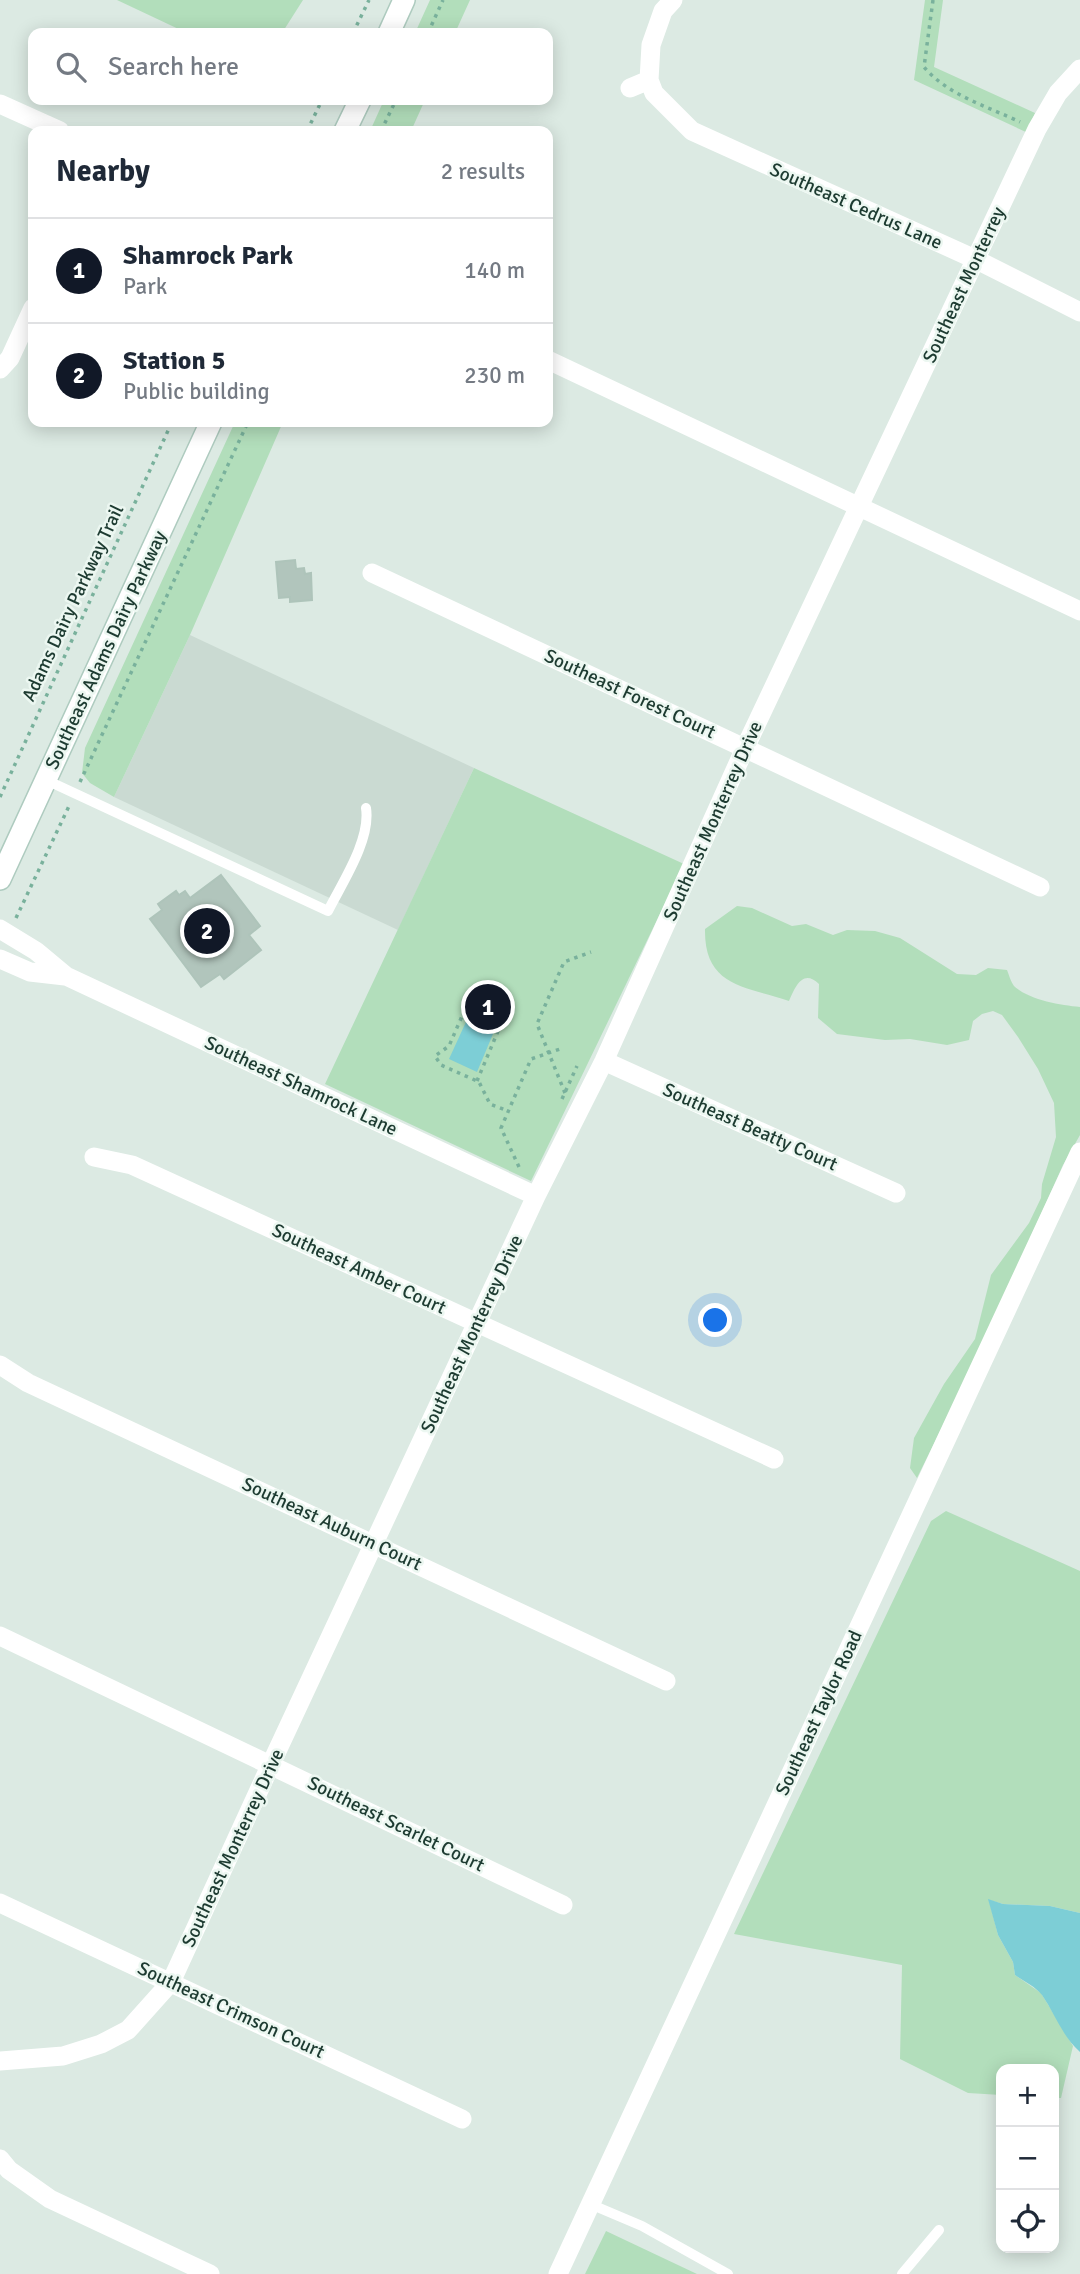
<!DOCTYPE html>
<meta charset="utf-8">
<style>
:root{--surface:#fff;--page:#f2f2f3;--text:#1f2937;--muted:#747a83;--line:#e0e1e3;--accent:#111827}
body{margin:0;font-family:Signika,sans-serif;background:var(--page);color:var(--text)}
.controls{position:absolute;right:21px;bottom:21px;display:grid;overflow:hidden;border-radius:14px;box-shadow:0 4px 18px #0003}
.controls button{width:63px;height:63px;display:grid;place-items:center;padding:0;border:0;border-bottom:2px solid var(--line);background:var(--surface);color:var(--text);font:35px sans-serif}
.you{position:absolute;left:716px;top:1321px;width:24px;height:24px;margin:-18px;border:5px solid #fff;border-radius:50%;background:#1a73e8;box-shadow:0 0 0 10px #1a73e833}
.badge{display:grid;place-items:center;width:46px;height:46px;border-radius:50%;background:var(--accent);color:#fff;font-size:23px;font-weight:700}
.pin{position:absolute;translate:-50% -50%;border:4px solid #fff;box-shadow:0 2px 7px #0006}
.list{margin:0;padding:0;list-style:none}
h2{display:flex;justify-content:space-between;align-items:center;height:91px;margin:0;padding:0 28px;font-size:30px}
h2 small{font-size:23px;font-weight:400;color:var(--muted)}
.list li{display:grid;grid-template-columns:46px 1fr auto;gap:21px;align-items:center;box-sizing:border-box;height:105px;padding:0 28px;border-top:2px solid var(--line)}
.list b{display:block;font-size:26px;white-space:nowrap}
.list p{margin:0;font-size:23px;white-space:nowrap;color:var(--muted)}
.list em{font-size:23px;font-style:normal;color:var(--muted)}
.icon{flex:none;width:38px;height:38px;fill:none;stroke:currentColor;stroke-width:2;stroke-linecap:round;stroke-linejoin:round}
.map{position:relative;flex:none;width:1080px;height:2274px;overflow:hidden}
.search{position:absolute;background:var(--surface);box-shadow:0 4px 18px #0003;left:28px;top:28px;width:525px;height:77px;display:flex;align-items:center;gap:18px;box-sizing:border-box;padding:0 24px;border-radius:14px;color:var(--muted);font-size:26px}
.panel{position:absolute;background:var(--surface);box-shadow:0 4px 18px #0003;left:28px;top:126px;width:525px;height:301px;border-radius:14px}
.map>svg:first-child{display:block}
.built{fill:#cadad2}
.green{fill:#b2debb}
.water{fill:#7dced6}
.building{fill:#b1c5bc;stroke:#aec4ba;stroke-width:2}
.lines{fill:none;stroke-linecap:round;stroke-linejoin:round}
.secondary-casing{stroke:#aecbbf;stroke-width:24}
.path{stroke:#79b19c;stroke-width:3.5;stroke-dasharray:3.5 5;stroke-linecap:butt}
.service{stroke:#fff;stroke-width:10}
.minor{stroke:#fff;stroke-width:19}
.secondary{stroke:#fff;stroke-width:21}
.labels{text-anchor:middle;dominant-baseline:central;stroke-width:5;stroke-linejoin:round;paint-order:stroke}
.street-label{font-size:19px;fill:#1d3b31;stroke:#ecf7f1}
</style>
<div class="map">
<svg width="1080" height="2274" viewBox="0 0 1080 2274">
<rect width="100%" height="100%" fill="#dceae3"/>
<path class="built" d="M190,635L474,768L398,930L114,797Z"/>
<path class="green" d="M117,0H303L282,33H187Z
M430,0H470L455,33H415Z
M925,0H943L934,67L1035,113L1028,133L914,80Z
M384,100H425L411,131H370Z
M235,422H283L190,635L114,797L90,783L82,773L85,748Z
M474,768L684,864L531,1181L325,1084Z
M737,906L752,908L792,926L806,924L833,935L847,930L875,931L900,938L957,974L976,975L988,968L1007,970C1009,975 1011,982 1014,986C1029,1000 1060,1005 1080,1007V1135L1063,1165L980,1350L917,1478L910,1468L914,1438L944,1384L975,1339L991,1275L1029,1223L1041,1198L1042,1184L1056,1137L1054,1103L1038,1069L1018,1037L1002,1015L993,1011L982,1014L973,1021L969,1040L947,1045L910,1039L885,1040L837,1034L818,1018L819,984C803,968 795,987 789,1001C745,986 704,987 705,929Z
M946,1511L1080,1571V1913L1050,1906L1003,1904L989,1900L998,1935L1013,1962L1015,1975L1041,1993L1073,2046L1061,2098H1054V2069H1001V2095L968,2093L900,2059L902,1965L734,1934L931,1521Z
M606,2231L697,2274H585Z"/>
<path class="water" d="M471,1011L498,1022L477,1072L449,1059Z
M988,1899L1003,1904L1050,1906L1080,1913V2052C1062,2036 1055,2014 1042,1995C1036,1987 1024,1981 1015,1975L1013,1962L998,1935Z"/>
<path class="building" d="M295,560L296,569L304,568L305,574L311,573L312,600L290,602V597L279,598L276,562Z
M221,875L260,926L249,935L261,950L224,979L220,974L201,987L150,919L162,910L158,904L176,891L179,895L185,891L190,898Z"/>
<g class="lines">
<g class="secondary-casing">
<path id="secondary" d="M389,33L404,0
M345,131L360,100
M0,879L211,422"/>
</g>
<path class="path" d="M933,0L924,67C947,95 989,107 1020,122
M353,33L369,0
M428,33L443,0
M307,131L322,100
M381,131L396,100
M80,782L248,422
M0,797L172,422
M16,918L70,804
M477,1081L501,1024L499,1014L474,1004L466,1007L449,1046L435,1056L441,1065L477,1081L479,1082L490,1104L508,1111
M565,1093L537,1024L564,962L591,952
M562,1099L577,1066
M519,1167L501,1128L531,1059L563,1048"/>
<path class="service" d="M46,780L328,911C342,883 371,840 366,808
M590,2204L642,2226L728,2274
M902,2274L939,2230"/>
<path class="minor" d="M673,0L663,11L651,45L649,80L654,93L692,131L977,260L1080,312
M630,88L649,80
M0,104L60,131
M548,360L1080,611
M0,369L10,358L33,308
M372,573L1040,887
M0,929L36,951L66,976L536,1196
M0,959L30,972L65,976
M604,1061L896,1193
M94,1157L132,1165L774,1459
M0,1365L28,1383L666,1681
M0,1636L563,1905
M0,1903L462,2119
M0,2061L63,2056L101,2044L128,2030L171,1982L271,1764L536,1196L604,1061L745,748L1037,129L1058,93L1080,69
M0,2159L9,2170L50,2199L210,2274
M558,2274L1080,1152"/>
<use href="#secondary" class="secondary"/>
</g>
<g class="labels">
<g class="street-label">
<text transform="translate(856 206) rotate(24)">Southeast Cedrus Lane</text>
<text transform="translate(964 285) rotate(-65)">Southeast Monterrey</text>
<text transform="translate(73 603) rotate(-65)">Adams Dairy Parkway Trail</text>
<text transform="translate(106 650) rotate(-65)">Southeast Adams Dairy Parkway</text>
<text transform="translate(630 694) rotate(25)">Southeast Forest Court</text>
<text transform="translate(713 821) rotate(-66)">Southeast Monterrey Drive</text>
<text transform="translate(301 1086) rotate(25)">Southeast Shamrock Lane</text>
<text transform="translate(750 1127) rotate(24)">Southeast Beatty Court</text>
<text transform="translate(359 1269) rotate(25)">Southeast Amber Court</text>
<text transform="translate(472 1334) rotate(-65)">Southeast Monterrey Drive</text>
<text transform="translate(332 1524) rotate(25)">Southeast Auburn Court</text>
<text transform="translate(819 1713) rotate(-65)">Southeast Taylor Road</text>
<text transform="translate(396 1824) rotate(26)">Southeast Scarlet Court</text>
<text transform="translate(233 1848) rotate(-65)">Southeast Monterrey Drive</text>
<text transform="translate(231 2010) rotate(25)">Southeast Crimson Court</text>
</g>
</g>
</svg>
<div class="controls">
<button>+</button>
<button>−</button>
<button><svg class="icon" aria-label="locate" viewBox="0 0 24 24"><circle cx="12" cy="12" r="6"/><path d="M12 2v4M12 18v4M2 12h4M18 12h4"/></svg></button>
</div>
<div class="you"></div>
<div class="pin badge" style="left:488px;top:1007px">1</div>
<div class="pin badge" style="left:207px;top:931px">2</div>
<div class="search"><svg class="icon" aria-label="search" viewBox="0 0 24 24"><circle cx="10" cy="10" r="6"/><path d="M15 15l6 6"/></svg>Search here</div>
<section class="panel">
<h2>Nearby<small>2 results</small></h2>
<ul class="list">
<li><span class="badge">1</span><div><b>Shamrock Park</b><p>Park</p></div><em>140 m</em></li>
<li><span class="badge">2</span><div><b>Station 5</b><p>Public building</p></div><em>230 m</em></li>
</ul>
</section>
</div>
